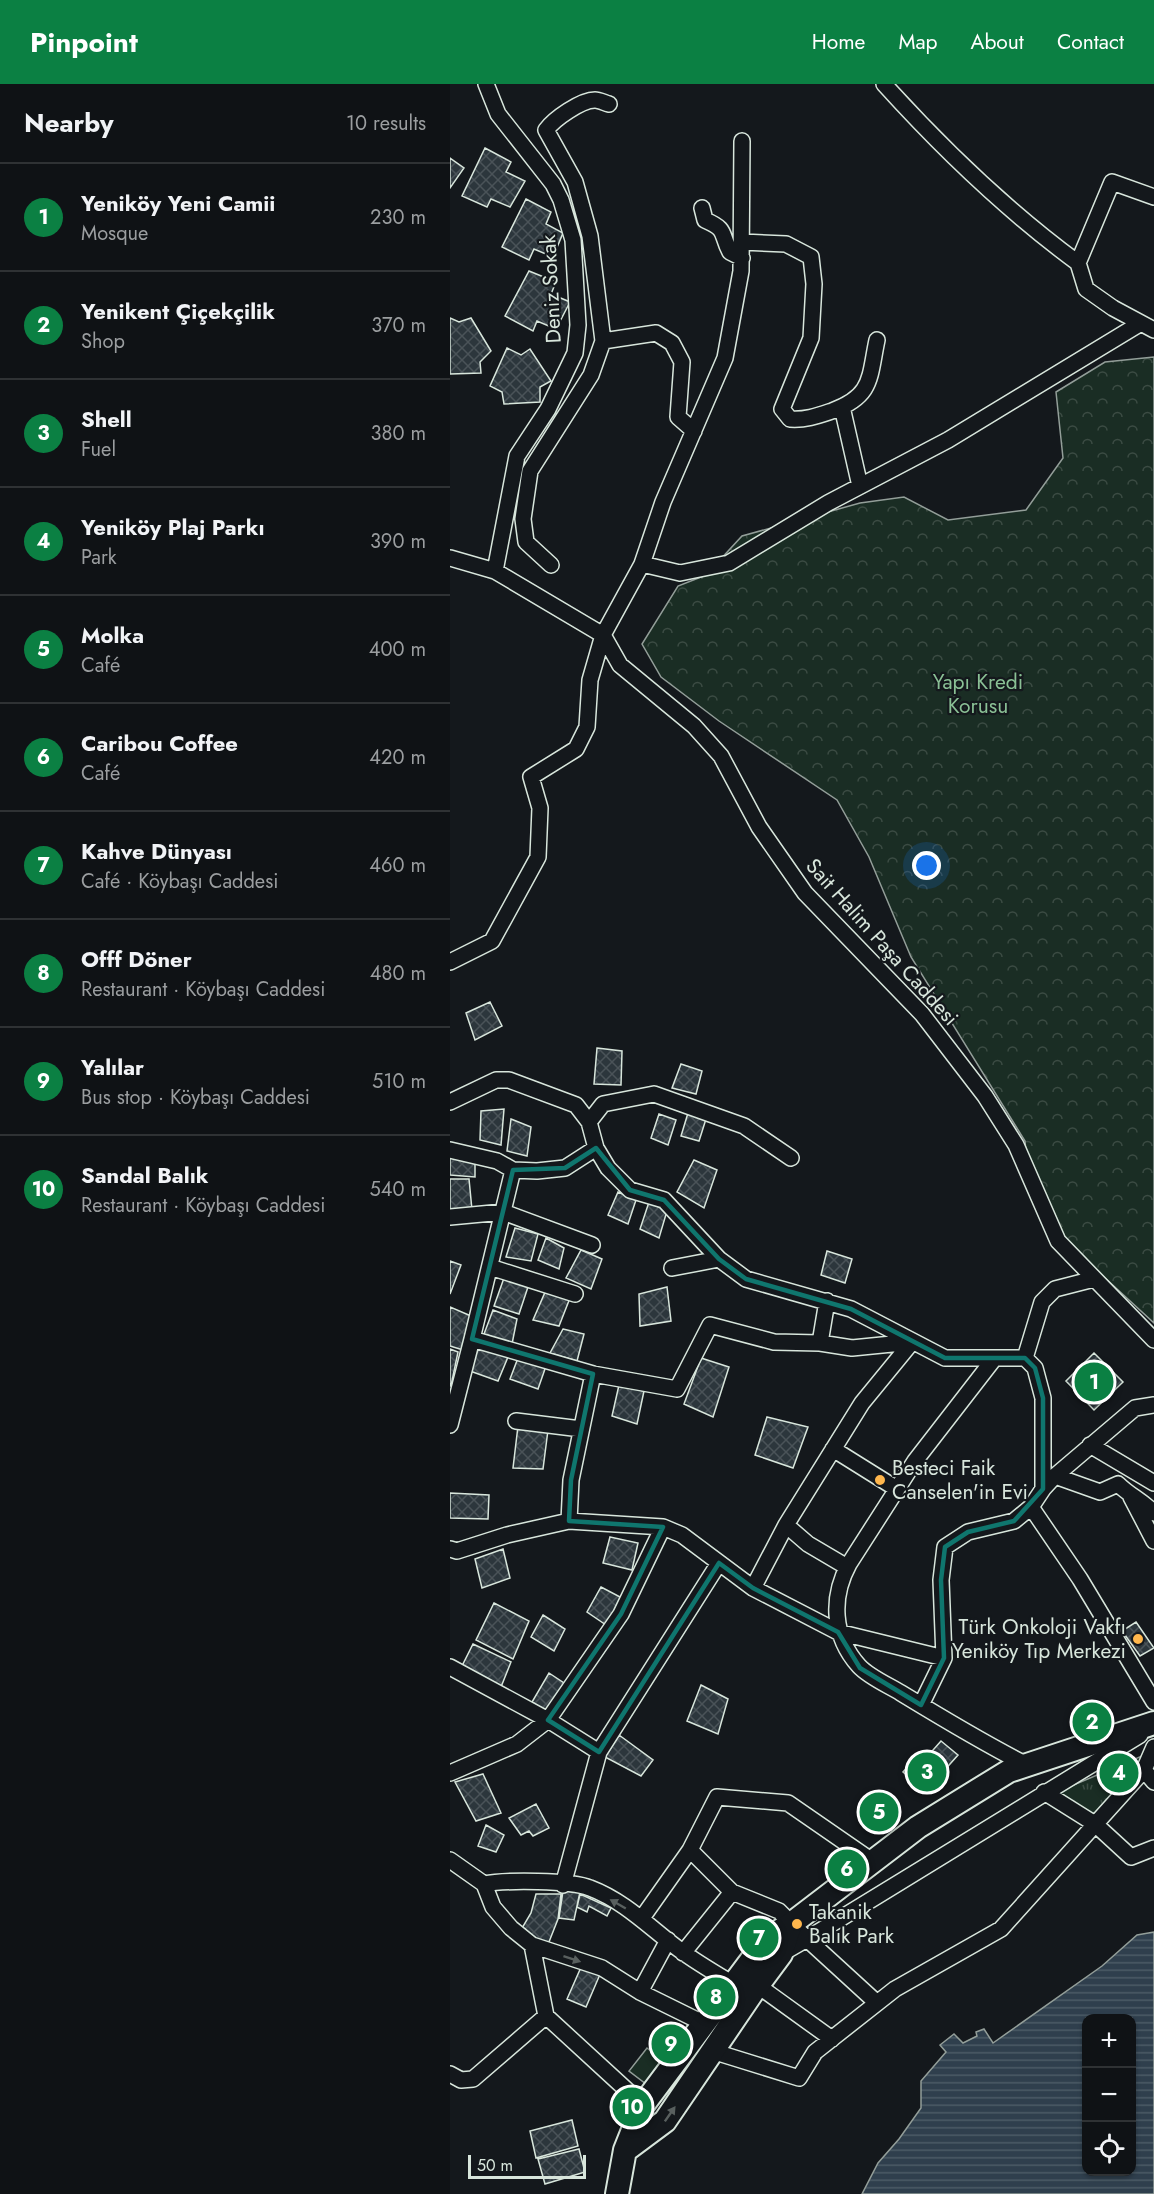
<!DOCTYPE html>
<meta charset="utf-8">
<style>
:root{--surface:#0f1215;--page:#1d2022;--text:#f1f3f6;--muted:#9b9ea0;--line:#2f3234;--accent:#0b8043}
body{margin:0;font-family:Jost,sans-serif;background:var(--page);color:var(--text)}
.controls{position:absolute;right:18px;bottom:18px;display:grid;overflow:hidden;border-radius:12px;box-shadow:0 2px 4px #0004}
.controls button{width:54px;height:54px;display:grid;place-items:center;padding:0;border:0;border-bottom:2px solid var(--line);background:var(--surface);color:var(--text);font:30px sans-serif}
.scale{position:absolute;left:18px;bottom:15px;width:118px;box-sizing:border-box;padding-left:6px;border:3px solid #d8e6dc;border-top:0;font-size:16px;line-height:21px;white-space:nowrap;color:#d8e6dc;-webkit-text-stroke:4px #14181c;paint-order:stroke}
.you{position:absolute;left:477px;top:782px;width:21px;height:21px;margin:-15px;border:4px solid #fff;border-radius:50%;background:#1a73e8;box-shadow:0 0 0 9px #1a73e833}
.badge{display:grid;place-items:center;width:39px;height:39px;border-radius:50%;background:var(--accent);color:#fff;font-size:20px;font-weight:700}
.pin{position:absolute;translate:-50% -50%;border:3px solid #fff;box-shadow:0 2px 6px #0006}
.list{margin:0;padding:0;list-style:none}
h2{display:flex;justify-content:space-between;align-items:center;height:78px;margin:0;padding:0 24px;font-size:26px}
h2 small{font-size:20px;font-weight:400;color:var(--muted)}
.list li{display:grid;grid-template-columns:39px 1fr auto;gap:18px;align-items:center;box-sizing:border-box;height:108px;padding:0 24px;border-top:2px solid var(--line)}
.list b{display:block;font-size:22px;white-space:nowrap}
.list p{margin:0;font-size:20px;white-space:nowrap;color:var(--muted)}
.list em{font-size:20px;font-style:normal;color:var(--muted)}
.icon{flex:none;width:33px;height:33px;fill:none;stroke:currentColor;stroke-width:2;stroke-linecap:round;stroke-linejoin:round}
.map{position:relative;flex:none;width:704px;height:2110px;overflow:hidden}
header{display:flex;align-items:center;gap:36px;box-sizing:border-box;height:84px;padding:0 30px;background:var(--accent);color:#fff}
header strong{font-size:28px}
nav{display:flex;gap:33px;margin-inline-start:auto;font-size:21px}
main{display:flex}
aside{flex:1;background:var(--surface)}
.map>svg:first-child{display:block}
.grass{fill:url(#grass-tufts);stroke:#939e99;stroke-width:1.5}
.forest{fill:url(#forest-crowns);stroke:#939e99;stroke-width:1.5}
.pitch{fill:#1a2d24;stroke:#939e99;stroke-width:1.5}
.water{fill:url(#water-rules);stroke:#939e99;stroke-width:1.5;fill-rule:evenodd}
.building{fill:url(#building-cross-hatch);stroke:#d8e6dc;stroke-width:1.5}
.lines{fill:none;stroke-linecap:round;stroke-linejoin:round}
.street-casing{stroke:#d8e6dc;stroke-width:18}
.primary-casing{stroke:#d8e6dc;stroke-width:26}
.street{stroke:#14181c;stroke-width:15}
.primary{stroke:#14181c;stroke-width:22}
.oneway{fill:#59605f}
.marked{fill:none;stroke:#0f766e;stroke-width:4.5;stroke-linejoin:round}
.poi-dot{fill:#ffb74d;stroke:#14181c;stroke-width:2}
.labels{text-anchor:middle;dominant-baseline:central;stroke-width:4.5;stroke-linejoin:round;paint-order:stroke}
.street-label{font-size:21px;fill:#d8e6dc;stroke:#14181c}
.park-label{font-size:21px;fill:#8ac095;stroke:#14181c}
.poi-label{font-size:21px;fill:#d8e6dc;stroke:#14181c;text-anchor:start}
</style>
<header>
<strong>Pinpoint</strong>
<nav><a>Home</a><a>Map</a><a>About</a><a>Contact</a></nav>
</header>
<main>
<aside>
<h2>Nearby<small>10 results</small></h2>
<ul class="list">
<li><span class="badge">1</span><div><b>Yeniköy Yeni Camii</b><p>Mosque</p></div><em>230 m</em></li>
<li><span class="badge">2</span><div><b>Yenikent Çiçekçilik</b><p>Shop</p></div><em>370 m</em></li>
<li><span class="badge">3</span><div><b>Shell</b><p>Fuel</p></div><em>380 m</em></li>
<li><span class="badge">4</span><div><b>Yeniköy Plaj Parkı</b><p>Park</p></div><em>390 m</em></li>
<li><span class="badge">5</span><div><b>Molka</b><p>Café</p></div><em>400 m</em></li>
<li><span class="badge">6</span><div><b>Caribou Coffee</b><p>Café</p></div><em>420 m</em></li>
<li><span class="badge">7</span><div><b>Kahve Dünyası</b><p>Café · Köybaşı Caddesi</p></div><em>460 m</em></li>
<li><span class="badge">8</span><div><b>Offf Döner</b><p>Restaurant · Köybaşı Caddesi</p></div><em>480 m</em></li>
<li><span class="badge">9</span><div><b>Yalılar</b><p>Bus stop · Köybaşı Caddesi</p></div><em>510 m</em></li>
<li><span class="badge">10</span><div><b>Sandal Balık</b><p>Restaurant · Köybaşı Caddesi</p></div><em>540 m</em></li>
</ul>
</aside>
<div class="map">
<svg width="704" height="2110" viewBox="0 0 704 2110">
<defs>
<pattern id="grass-tufts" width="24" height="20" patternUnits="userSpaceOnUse" patternTransform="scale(1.5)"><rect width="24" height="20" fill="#1a2d24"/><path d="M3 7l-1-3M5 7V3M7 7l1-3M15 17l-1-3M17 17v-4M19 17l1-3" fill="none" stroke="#3b4b43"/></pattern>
<pattern id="forest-crowns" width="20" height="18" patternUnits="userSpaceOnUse" patternTransform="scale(1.5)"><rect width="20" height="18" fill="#1a2d24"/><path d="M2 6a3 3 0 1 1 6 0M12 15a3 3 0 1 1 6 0" fill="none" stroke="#3b4b43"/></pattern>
<pattern id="water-rules" width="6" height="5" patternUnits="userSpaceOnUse" patternTransform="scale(1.5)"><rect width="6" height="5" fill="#2f3f4d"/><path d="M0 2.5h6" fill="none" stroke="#4c5b66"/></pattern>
<pattern id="building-cross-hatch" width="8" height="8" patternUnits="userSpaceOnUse" patternTransform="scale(1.5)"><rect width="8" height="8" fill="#2c363c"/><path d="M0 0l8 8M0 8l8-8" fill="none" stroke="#4a5358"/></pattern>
</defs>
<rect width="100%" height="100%" fill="#14181c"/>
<path class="grass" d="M704,1667L643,1733L607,1708Z"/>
<path class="forest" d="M704,273V1239L618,1160L580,1110L575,1057L461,873L419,773L387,716L269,637L211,593L192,560L228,502L256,491L292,452L410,419L454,413L498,436L576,426L613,374L606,308L655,278Z"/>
<path class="pitch" d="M197,1964L214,1977L196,2000L179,1987Z"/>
<path class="water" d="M704,1848V2110H412L428,2079L449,2055L471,2024V1997L496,1968L490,1961L504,1950L513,1959L527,1952L526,1948L534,1945L543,1959L652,1882L687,1851ZM636,1934H682V2088H636Z"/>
<path class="building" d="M35,64L61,78L56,88L75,97L60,123L41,115L37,123L12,112Z
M0,74L14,84L0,104Z
M76,115L101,128L96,140L113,149L103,173L84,165L79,176L52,163Z
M79,187L106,198L101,210L120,218L106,245L87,237L83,247L55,232Z
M0,234L9,238L21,234L41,267L30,278L31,289L0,290Z
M57,264L71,271L80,265L101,297L90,303V318L54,320L52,308L40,302Z
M40,918L52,942L25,956L16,929Z
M147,964L172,967L171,1001L144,1000Z
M231,980L252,987L246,1010L222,1004Z
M54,1025L51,1061L30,1056L31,1027Z
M238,1029L256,1035L249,1057L231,1052Z
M209,1030L226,1036L218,1061L201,1054Z
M61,1035L81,1043L77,1072L57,1067Z
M0,1072L25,1076V1093L0,1091Z
M244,1076L267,1086L254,1124L227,1108Z
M0,1095H19L22,1126H0Z
M168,1108L186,1116L178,1140L158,1131Z
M199,1118L217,1127L209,1154L190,1145Z
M65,1144L88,1150L81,1177L56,1173Z
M96,1154L114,1164L109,1185L88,1176Z
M131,1166L152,1175L141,1205L116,1194Z
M377,1167L402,1175L395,1199L371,1191Z
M0,1177L11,1181L0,1210Z
M54,1194L78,1203L69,1230L44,1222Z
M217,1203L221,1237L190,1242L189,1210Z
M96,1206L120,1214L109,1242L83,1236Z
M0,1223L21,1232L13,1266L0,1262Z
M43,1226L67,1235L62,1260L34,1250Z
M113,1245L134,1250L127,1277L100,1269Z
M28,1264L58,1273L48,1297L20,1287Z
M0,1265L8,1268L1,1302H0Z
M644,1269L673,1298L644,1326L616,1297Z
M68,1274L96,1282L88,1305L60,1295Z
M251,1274L279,1283L263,1333L234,1320Z
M169,1301L194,1307L187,1340L162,1332Z
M317,1333L358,1343L343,1384L305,1371Z
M68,1342L98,1346L93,1385L63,1384Z
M0,1409L39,1411L38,1435L0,1434Z
M160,1453L188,1459L182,1486L153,1479Z
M53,1465L60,1494L32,1504L25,1475Z
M151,1503L174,1515L159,1543L137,1528Z
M44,1519L79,1537L63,1575L26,1556Z
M93,1531L115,1545L104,1567L81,1553Z
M686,1538L704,1564L690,1572L672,1547Z
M23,1560L61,1578L51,1603L11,1584Z
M99,1589L120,1603L99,1629L82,1618Z
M251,1601L278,1615L268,1650L237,1637Z
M169,1651L203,1676L191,1692L155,1673Z
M491,1657L508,1671L475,1708L453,1688L470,1669L476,1674Z
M33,1690L51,1729L26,1737L5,1698Z
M86,1720L99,1744L83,1752L79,1747L71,1751L59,1734Z
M36,1741L54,1751L46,1768L28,1762Z
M113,1807L130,1808L124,1836L109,1834Z
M86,1810H111L108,1835L97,1863L74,1850L75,1845L72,1844L81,1829Z
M130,1810L161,1824L157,1832L139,1822L137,1828L127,1823Z
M132,1881L151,1888L136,1923L117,1915Z
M122,2036L128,2062L86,2074L80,2047Z
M129,2065L135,2088L95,2100L88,2075Z"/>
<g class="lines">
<g class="street-casing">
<path id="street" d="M36,0L48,30L103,100L111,116L123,156L128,241L125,269L98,325L67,372L45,487
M434,0C491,63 560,129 628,179
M704,113L662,98L628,179L636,205L663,224L704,246
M252,124L255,136C278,146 270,149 280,168L292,174
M292,158L336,160L361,173L364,200L361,254L332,325L340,335C356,336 367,332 382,327C423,312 419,294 427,256
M153,257L206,249L222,259L232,278L228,333L244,347
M392,323L410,402
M0,474L45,487L153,551L170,581L244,642L271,672L309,743L355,809L472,930L535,1012L566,1061L608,1157L704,1256
M192,480L230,489L279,479L378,419L498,356L691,239
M101,481L76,458L73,435L80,387L141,291L153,257L140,152L125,98L96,46C104,35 131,16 145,16C149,16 155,19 159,20
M0,878L42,857L88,773L90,724L81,693L126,665L137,643L140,596L153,551L192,480L213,418L275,274L291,187L292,57
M0,1018L46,996H59L126,1021L139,1038
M0,1066L47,1077L63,1086L87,1087L115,1084L146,1064
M63,1086L22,1255L143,1290L121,1396L119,1437
M0,1133L53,1128L142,1161
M40,1183L125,1210
M222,1184L269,1175
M370,1259L402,1264L462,1258
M575,1274L592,1218L605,1205L644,1195
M544,1275L465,1377L399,1480C381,1513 382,1552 409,1582C419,1593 438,1601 451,1609C492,1634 533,1659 575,1680
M143,1290L227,1305L260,1241L324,1258L370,1259L377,1217
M66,1337L131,1345
M0,1341L22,1255
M640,1361L704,1399
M383,1365L447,1405
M605,1392L685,1324L704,1321
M593,1405L605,1392L650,1408L668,1400C680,1412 693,1417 704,1429
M681,1413L704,1457
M581,1423L630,1495L704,1618
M0,1465L7,1467L57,1451L119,1437L213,1443L232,1451L303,1504L388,1548L494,1574L491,1496L495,1463L518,1448L564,1437L581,1423L593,1405V1314L585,1284L575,1274H495L401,1225L296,1195L269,1175L214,1116L180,1106L158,1084L146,1064L139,1038L153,1020L204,1010L294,1042L341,1074
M397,1483L358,1460L336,1441L412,1319L462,1258
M303,1504L336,1441
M0,1583L98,1636L149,1668L113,1801
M471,1621L494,1574
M149,1668L269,1479
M694,1686L704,1698
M0,1689L67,1660L98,1636L171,1530L213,1443
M594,1708L645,1740L681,1773L704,1764
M0,1776L34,1800L43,1823L61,1844L82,1861L152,1884L190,1908L255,1940
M34,1800C55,1796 121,1796 140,1804C177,1818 203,1847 234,1869C251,1881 268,1891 285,1901
M192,1834L240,1766
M82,1861L96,1932
M233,1869L282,1808
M331,1870L357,1855L329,1827L282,1808L240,1766L267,1713L338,1719L422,1777
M307,1901L382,1955
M190,1908L218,1856
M427,1919L357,1855L690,1651
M262,1967L349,1994L365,1968L445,1905L551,1845L694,1686L704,1663
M0,1990L11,1996L23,1995L96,1932L193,2021"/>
</g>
<g class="primary-casing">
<path id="primary" d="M176,2066L215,2037L302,1909L331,1870L341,1840
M167,2110L175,2066L193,2021L318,1854L341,1840L468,1743L559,1687L704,1639"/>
</g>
<use href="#street" class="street"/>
<use href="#primary" class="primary"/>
</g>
<defs><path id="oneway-solid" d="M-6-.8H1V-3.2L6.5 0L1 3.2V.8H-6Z" transform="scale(1.5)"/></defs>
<g class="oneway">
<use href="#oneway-solid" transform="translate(168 1820) rotate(-150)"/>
<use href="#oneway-solid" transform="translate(122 1875) rotate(18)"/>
<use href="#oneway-solid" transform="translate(220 2030) rotate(-55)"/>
</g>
<path class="marked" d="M146,1064L180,1106L214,1116L269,1175L296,1195L401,1225L495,1274H575L585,1284L593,1314V1405L564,1437L518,1448L495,1463L491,1496L494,1574L471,1621L410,1584L388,1548L303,1504L269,1479L149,1668L98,1636L171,1530L213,1443L119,1437L121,1396L143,1290L22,1255L63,1086L115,1084Z"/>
<g class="poi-dot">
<circle cx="430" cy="1396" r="6"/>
<circle cx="688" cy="1555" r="6"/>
<circle cx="347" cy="1840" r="6"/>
</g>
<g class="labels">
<g class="street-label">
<text transform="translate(101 205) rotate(-93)">Deniz Sokak</text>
<text transform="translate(432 858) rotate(48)">Sait Halim Paşa Caddesi</text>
</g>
<g class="park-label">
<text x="528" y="598">Yapı Kredi<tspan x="528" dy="24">Korusu</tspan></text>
</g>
<g class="poi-label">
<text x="442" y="1384">Besteci Faik<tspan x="442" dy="24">Canselen'in Evi</tspan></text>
<text x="676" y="1543" text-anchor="end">Türk Onkoloji Vakfı<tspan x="676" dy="24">Yeniköy Tıp Merkezi</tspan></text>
<text x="359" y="1828">Takanik<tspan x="359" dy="24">Balık Park</tspan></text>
</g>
</g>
</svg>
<div class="controls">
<button>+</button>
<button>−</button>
<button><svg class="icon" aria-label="locate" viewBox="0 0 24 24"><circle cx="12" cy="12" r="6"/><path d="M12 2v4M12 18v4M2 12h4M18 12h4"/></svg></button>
</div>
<div class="scale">50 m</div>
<div class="you"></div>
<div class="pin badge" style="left:644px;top:1298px">1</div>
<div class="pin badge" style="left:642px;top:1638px">2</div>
<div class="pin badge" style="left:477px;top:1688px">3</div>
<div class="pin badge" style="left:669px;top:1689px">4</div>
<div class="pin badge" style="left:429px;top:1728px">5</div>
<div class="pin badge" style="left:397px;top:1785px">6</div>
<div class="pin badge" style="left:309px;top:1854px">7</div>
<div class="pin badge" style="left:266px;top:1913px">8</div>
<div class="pin badge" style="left:221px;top:1960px">9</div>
<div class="pin badge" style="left:182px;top:2023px">10</div>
</div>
</main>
